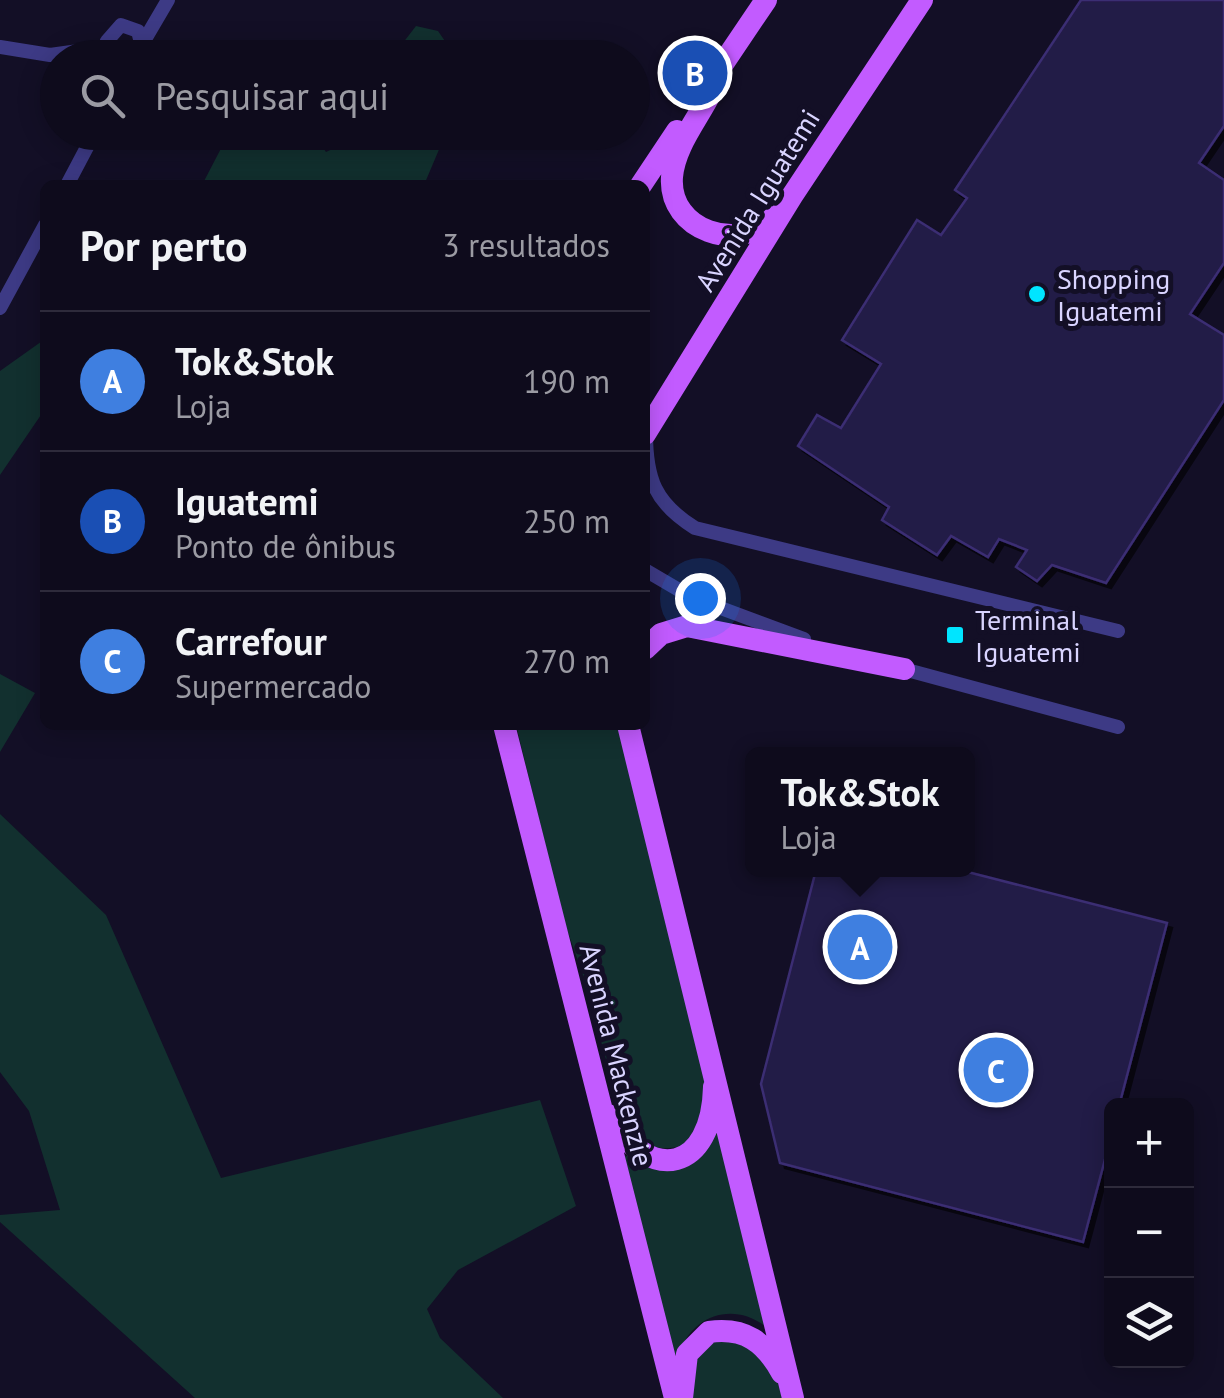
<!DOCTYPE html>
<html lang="pt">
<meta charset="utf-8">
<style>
:root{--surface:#0e0b1c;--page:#1c1929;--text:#f1f3f6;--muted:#9b9ba3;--line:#2e2b3b;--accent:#00e5ff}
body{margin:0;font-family:"PT Sans",sans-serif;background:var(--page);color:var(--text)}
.controls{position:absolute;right:30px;bottom:30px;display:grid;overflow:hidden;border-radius:15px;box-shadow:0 5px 25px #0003}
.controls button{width:90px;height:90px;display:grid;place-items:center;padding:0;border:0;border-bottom:2px solid var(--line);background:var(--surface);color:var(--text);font:50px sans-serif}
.you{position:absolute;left:700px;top:598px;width:35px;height:35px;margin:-25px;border:8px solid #fff;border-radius:50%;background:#1a73e8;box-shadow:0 0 0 15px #1a73e833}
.badge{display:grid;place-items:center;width:65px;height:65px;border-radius:50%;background:var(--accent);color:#fff;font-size:32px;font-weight:700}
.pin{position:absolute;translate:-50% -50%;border:5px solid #fff;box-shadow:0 2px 10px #0006}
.popup{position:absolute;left:745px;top:747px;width:230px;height:130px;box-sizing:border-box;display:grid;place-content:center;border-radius:15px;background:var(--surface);filter:drop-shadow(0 2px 8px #0005);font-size:32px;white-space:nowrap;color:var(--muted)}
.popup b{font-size:38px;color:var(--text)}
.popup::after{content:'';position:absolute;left:50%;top:100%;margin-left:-20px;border:20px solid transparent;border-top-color:var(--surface)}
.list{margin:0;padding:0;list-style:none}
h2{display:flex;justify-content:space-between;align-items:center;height:130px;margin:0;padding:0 40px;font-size:42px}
h2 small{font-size:32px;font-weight:400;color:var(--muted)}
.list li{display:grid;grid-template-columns:65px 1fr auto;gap:30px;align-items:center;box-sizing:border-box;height:140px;padding:0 40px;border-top:2px solid var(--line)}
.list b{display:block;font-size:38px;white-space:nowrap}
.list p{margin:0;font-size:32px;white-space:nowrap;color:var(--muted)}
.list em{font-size:32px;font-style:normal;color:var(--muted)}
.icon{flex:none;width:55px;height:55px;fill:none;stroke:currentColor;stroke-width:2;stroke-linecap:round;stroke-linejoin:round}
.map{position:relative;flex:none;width:1224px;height:1398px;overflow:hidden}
.search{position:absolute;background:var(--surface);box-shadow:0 5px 25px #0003;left:40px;top:40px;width:610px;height:110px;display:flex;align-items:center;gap:25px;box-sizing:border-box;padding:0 35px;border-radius:55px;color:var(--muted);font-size:38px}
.panel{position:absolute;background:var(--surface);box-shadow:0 5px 25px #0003;left:40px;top:180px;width:610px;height:550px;border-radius:15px}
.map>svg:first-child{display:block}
.green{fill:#12302f}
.building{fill:#241b47;stroke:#3b2d73;stroke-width:2.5;filter:url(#shadow)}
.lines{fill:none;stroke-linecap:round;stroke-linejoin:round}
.street{stroke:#3d3a85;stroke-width:14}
.primary{stroke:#c25bff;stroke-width:22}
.poi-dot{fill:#00e5ff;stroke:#130f26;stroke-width:4}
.labels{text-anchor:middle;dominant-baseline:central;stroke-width:10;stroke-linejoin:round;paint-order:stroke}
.street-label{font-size:28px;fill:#d9d4ff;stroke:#130f26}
.poi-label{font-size:28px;fill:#d9d4ff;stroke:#130f26;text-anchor:start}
</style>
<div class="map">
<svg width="1224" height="1398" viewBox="0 0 1224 1398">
<defs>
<filter id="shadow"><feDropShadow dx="5" dy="5" stdDeviation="0" flood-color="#0009"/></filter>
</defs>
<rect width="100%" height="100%" fill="#130f26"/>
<path class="green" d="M416,26L438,31L456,57H392Z
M229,133H313L326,152L345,143L350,133H446L424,185H202Z
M45,339V409L0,475V371Z
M0,674L35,693L0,752Z
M516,725H620L709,1100C698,1136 691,1153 650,1147L623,1122L583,975L564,921Z
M0,814L106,915L221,1178L540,1100L576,1206L458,1270L427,1309L440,1338L503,1398H195L0,1222V1215L60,1210L29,1111L0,1072Z
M718,1123L765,1326C732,1301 691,1316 679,1354L674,1355L623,1157L631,1155L647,1165Z
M718,1337L767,1353L783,1398H691L689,1368Z"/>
<path class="building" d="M1081,0H1224V126L1199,163L1224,180V263L1190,314L1224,335V400L1106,583L1052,565L1037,581L1016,567L1027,550L999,539L988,557L951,536L937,555L882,520L889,507L798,446L817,415L841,428L881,364L842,340L917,220L941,235L967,198L955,190Z
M816,870H960L1167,923L1119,1106H1112V1133L1083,1242L780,1163L761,1084Z"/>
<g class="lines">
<path class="street" d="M0,47L50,55L107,47
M115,58L107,41L121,25L138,31L142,47
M134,58L168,0
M67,185L95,132
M0,308L45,225
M646,433C646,479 655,503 695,528L1118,631
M645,570L691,597L804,639
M896,667L1118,727"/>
<path class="primary" d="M720,70C710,107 675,139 672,177C668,231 740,254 774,217
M712,80L766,0
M641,185L677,131
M645,434L792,196L922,0
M645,649L661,634L687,626L904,669
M504,725L675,1398
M628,725L793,1398
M608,1115C651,1186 712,1171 714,1087
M682,1398L687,1354L709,1332C745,1327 765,1342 782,1373"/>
</g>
<g class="poi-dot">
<circle cx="1037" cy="294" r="10"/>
<rect x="945" y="625" width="20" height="20" rx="5"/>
</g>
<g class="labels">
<g class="street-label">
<text transform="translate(757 200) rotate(-58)">Avenida Iguatemi</text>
<text transform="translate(617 1055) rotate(76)">Avenida Mackenzie</text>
</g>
<g class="poi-label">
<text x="1057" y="278">Shopping<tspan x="1057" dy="32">Iguatemi</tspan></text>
<text x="975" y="619">Terminal<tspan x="975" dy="32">Iguatemi</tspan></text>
</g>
</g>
</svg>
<div class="controls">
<button>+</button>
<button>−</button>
<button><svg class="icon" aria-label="layers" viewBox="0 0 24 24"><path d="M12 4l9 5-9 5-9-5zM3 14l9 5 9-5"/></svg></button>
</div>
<div class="you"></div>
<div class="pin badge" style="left:860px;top:947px;background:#3f7fe0">A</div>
<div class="popup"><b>Tok&amp;Stok</b>Loja</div>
<div class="pin badge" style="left:695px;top:73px;background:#1a4fb4">B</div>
<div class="pin badge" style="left:996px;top:1070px;background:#3f7fe0">C</div>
<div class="search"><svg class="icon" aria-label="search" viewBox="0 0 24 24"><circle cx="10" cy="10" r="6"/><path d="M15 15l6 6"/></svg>Pesquisar aqui</div>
<section class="panel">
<h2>Por perto<small>3 resultados</small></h2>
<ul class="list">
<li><span class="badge" style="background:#3f7fe0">A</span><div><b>Tok&amp;Stok</b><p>Loja</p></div><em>190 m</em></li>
<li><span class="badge" style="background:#1a4fb4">B</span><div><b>Iguatemi</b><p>Ponto de ônibus</p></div><em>250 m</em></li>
<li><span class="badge" style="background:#3f7fe0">C</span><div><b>Carrefour</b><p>Supermercado</p></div><em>270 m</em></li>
</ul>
</section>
</div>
